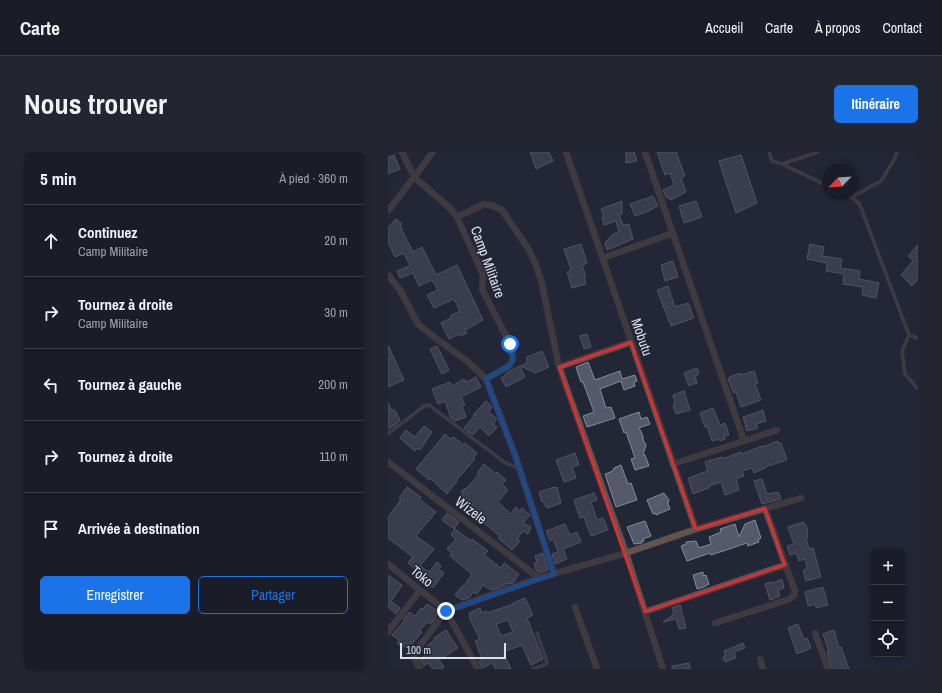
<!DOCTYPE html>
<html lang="fr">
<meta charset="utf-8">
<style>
:root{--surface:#1a1d28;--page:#232630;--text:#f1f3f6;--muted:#9fa2a8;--line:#383b45;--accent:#1a73e8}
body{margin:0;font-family:"Archivo Narrow",sans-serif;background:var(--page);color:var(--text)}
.controls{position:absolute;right:12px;bottom:12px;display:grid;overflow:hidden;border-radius:6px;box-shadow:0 2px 6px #0003}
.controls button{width:36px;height:36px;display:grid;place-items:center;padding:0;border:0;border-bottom:1px solid var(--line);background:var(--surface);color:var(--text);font:20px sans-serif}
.compass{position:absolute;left:434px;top:12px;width:36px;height:36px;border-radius:50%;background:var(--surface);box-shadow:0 2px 6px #0003;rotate:245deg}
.scale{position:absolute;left:12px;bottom:10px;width:106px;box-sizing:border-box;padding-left:4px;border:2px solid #dde0eb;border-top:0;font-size:11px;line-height:14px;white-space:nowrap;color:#dde0eb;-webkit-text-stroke:3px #222736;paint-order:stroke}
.stop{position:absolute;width:12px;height:12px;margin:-9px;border:3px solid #1a73e8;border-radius:50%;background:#fff}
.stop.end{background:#1a73e8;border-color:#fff;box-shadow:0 1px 4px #0008}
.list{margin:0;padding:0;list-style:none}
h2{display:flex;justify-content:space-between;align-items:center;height:52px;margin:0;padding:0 16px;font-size:17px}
h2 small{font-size:13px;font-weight:400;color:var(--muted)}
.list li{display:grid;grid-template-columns:26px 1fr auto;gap:12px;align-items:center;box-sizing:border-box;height:72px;padding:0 16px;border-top:1px solid var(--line)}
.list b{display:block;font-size:15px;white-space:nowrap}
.list p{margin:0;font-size:13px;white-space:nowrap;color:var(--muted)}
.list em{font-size:13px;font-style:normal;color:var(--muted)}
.actions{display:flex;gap:8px;padding:12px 16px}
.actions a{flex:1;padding:9px 0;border:1px solid var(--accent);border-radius:6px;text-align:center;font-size:14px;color:var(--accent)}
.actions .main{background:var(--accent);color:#fff}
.icon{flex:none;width:22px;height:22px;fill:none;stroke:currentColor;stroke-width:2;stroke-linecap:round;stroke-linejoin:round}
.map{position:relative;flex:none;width:530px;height:517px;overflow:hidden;border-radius:6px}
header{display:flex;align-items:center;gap:24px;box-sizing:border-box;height:56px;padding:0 20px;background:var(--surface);border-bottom:1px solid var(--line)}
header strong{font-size:19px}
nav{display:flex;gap:22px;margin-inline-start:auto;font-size:14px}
.intro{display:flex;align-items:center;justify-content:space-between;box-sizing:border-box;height:96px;padding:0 24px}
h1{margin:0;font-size:28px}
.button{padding:10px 18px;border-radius:6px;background:var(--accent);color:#fff;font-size:14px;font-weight:700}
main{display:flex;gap:24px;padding:0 24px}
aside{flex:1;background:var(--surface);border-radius:6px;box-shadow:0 2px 6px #0003}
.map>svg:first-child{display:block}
.building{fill:#54596b;stroke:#848a9d;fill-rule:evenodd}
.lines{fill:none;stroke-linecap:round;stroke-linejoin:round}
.service-casing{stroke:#404553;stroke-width:4}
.minor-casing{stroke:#404553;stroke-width:7}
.service{stroke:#655249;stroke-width:3}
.minor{stroke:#655249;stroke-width:6}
.route{stroke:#1a73e8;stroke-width:5}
.marked{fill:none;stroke:#d63132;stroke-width:3;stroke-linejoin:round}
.labels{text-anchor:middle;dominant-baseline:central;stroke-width:3;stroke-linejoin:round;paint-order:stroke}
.street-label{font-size:14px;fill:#dde0eb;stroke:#222736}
</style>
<header>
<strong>Carte</strong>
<nav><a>Accueil</a><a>Carte</a><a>À propos</a><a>Contact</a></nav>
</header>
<div class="intro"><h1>Nous trouver</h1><a class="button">Itinéraire</a></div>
<main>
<aside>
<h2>5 min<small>À pied · 360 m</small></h2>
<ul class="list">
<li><svg class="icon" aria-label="ahead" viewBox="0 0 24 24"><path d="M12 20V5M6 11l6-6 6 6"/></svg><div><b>Continuez</b><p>Camp Militaire</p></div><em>20 m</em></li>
<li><svg class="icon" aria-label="right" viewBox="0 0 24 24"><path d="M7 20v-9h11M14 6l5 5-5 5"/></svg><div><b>Tournez à droite</b><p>Camp Militaire</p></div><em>30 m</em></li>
<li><svg class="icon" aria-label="left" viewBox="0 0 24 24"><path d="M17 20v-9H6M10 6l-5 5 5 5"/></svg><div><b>Tournez à gauche</b></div><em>200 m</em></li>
<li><svg class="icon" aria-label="right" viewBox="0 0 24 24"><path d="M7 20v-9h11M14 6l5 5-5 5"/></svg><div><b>Tournez à droite</b></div><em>110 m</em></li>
<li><svg class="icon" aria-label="arrive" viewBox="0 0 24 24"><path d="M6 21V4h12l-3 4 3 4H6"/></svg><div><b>Arrivée à destination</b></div></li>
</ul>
<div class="actions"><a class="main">Enregistrer</a><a>Partager</a></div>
</aside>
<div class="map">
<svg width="530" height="517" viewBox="0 0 530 517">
<rect width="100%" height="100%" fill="#222736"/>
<path class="building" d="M142,0H161L165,9L148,17Z
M238,0H246L249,9L238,11Z
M269,0H288L297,24L293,26L298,40L283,48L278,45L275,38L286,33L282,21L277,23Z
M6,3L12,17L0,22V5Z
M353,3L369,51L348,61L331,9Z
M265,44L270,54L261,59L247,64L242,52Z
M234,49V62L231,63L235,73L241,72L245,87L219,98L217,91L225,82L231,80L228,69L216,73L214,65H216L213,57Z
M308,49L314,65L296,71L291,54Z
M8,67L14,72L12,74L25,100L34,95L48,123L69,113L95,168L77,178L79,181L73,184L71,182L61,187L53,171L63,166L62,164L72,159L66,147L46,156L39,143L50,138L44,128L31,134L25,121L12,126L9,119L22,114L16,101L7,105L0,90V76Z
M193,92L199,111L194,113L198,124L196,125L198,132L184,136L179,120L183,118L176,97Z
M422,92L436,95L434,104L454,107L452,116L472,119L471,127L491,131L488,146L474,143L475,135L455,132L456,122L438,119L439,111L419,107Z
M530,93V127L524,134L513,123L525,109L520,104Z
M285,109L290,125L277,129L273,113Z
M280,134L287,155L300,151L306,166L283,174L269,138Z
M199,182L203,195L196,197L192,184Z
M0,193L16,228L0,235Z
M49,194L61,218L54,222L42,197Z
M154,199L161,215L147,221L133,214L139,211V205Z
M200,210L207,228L232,219L234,227L247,223L249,229L246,230L247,234L236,238L233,229L212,237L218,256L223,255L227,266L199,275L195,264L206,260L195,230H193L188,215Z
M132,214L137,225L118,235L113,226L118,223V221Z
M309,216L311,222L307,224L309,231L301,234L296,221Z
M366,219L370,231L367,232L373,248L353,255L348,240L346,241L340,227H342L341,225L352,221L353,223Z
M88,225L93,235L73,245L77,253L74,254L78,265L67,269L63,266L57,249L50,252L44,237L62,230L64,234L76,227L78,230Z
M296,239L302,258L288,262L285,253L287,251L285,243Z
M98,249L104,255L101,260L109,267L105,272L109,275L101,284L92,275L85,283L76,276L88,262L85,263Z
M0,251L4,259L6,257L12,268L7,273L0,277Z
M325,256L332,273L337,271L341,283L336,284L337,287L332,289L331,287L324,289L319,274L317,275L312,261Z
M375,258L378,269L368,272L370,276L359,279L355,265Z
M251,260L253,267L259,265L262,272L251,276L255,284V288L258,293L255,303H257L261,314L247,318L243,307L247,306L238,280L236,281L231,267Z
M36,274L44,280L32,298L30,296L27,299L12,286L18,278L27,285Z
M57,282L63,287L65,285L76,293L77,291L89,301L85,306L87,307L68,329H69L59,342L42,326L41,328L28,317Z
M390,289V291H393L399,308L377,315V316L366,321L364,316L354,319L356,324L348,327L351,338L337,343L333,330L321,334V336L305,342L300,326L320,319L317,310L334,305V307L353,300L354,302L374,294V295L383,292L384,291Z
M187,301L191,313L184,315L188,326L176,330L168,308Z
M96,312L108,322L109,320L118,328L114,332L120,338L110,350L123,362L128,355L132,359L134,356L142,363L135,371L143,375L140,382L135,379L129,387L132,389L124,398L110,386L112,384L79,357L77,359L67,352L75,341L73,340L77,336L78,337L91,322L89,321Z
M233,313L240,332L243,331L249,348L228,355L217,322L225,319L226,316Z
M374,327L379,342L390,340L393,347L374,352L366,329Z
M19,335L33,345L31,347L48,360L28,384L46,397L32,414L41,420L49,410L53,414L51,417L56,421L45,436L31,425L33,422L20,411L25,405L0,386V365L7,356L13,347L11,346Z
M166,335L167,336L169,335L173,351L160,356L158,355L156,350H154L151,340Z
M206,341L209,348L203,350L209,368L215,366L220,378L203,384L196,365L192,366L186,348Z
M276,341L281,348L280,351L282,357L268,363L267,361L265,362L259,348Z
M59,361L71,370L66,377L54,368Z
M367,368L373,386L370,388L371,390L360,394L359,391L323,403L322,401L299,409L293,394L298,392V390L308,389L311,396L323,392L321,385L333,380L332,377L347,372L351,385L357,372Z
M257,369L263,384L255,387L256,389H254V391L246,392L239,375Z
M415,370L418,373L420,379L419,381L420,386L418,387L421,397L425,396L433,425L418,429L415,419L419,416L417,407L411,409L408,401L402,403L399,394L406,392L400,375Z
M177,372L182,383L189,380L193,390L175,397L179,407L167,412L164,402L170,400L165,387L162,389L158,379Z
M67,377L83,389L84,387L100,399L96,403L113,416L116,411L131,422L125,431L119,432L118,431L116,434L114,433L113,435L103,438L95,433L89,442L85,440L81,446L74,448L67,443L75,433L76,434L84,422L62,404L64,401L59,397L68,387L63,383Z
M155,401L160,418L152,421L148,418L146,411L149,410L147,404Z
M315,420V424L318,423L321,432L316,435L309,437L305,423Z
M0,423L14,433L3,449L12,456L8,462L0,455Z
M394,427L396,436L390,438L392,444L382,448L377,432L385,430V431Z
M435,435L440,453L428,456L427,452L420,454L417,440Z
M137,446L145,463L139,466L155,507L143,513L134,493L115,500L123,517H108L104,511L94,516L91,509L94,507L87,489L92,487L81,465L82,464L81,461L92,456L94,461L98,459L99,461L126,452L125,451ZM120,468L125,480L113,484L108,472Z
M39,452L51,460L43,472L39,470L32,478L34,480L25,491L16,495L9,491L12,489L4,483L17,468L15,467L22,460L27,464L33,456L35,457Z
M292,453L298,476L291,477L288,467L275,470L286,462L284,456Z
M410,472L416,487L419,486L423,496L409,502L400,476Z
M58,478L70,496L51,508L56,515L53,517H45L40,511L36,514L32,507L38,503L34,499L46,488V486Z
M446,478L451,496L453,495L461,517H444L439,500H441L435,482Z
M355,491L357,496L346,500L348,506L337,510L335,505L337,503L336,499Z
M301,511L302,517H284V514Z"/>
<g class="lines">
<g class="service-casing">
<path id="service" d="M381,0L384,9L394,12L440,34
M394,12L430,0
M456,42L464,45L472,53L521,183L514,199L517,222L530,237
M464,45L493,29L507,6L509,0
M521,183L530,186
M0,282L36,254L41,253L116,310L131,317
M145,517L158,512L159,510L149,481"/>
</g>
<g class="minor-casing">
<path id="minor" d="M178,0L308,377
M257,0L356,289L285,312
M0,59L45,0
M69,65L96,52L106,54L114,58L141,98L148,113L154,132L171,215L238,401L275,517
M215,106L285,81
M0,123L12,138L30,172L46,185L79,209L98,227L121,214L125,207L122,192L94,137L95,125L93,118L69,65L62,56L26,25L14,0
M171,215L243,190
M98,227L127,303L166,422
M356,289L389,278
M0,310L151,426
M0,412L58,459L90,517
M187,455L209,517
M257,460L397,413
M327,471L396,449C402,447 406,446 407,439L377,356
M0,480L32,438
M427,481L440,517
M372,507L375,517
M32,517L25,503L58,459L151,426L238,401L308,377L413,346"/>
</g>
<use href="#service" class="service"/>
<use href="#minor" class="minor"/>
</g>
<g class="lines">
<path class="route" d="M58,459L166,422L127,303L98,227L121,214L125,207L122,192"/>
</g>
<path d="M0 0H530V517H0ZM243,190L308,377L377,356L397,413L257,460L171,215Z" fill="#222736" fill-opacity=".55" fill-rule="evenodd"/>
<path class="marked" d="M243,190L308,377L377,356L397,413L257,460L171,215Z"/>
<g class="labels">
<g class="street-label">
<text transform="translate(100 110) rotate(70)">Camp Militaire</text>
<text transform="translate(254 185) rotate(71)">Mobutu</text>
<text transform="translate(83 358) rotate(37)">Wizele</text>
<text transform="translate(34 424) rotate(39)">Toko</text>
</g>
</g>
</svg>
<div class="controls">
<button>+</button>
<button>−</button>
<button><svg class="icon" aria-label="locate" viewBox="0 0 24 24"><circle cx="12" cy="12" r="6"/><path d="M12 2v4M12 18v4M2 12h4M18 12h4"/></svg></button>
</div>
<svg class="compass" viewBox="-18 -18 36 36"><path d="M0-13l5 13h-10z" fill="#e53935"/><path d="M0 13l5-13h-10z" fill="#9fa2a8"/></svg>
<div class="scale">100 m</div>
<div class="stop" style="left:122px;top:192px"></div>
<div class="stop end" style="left:58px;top:459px"></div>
</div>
</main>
